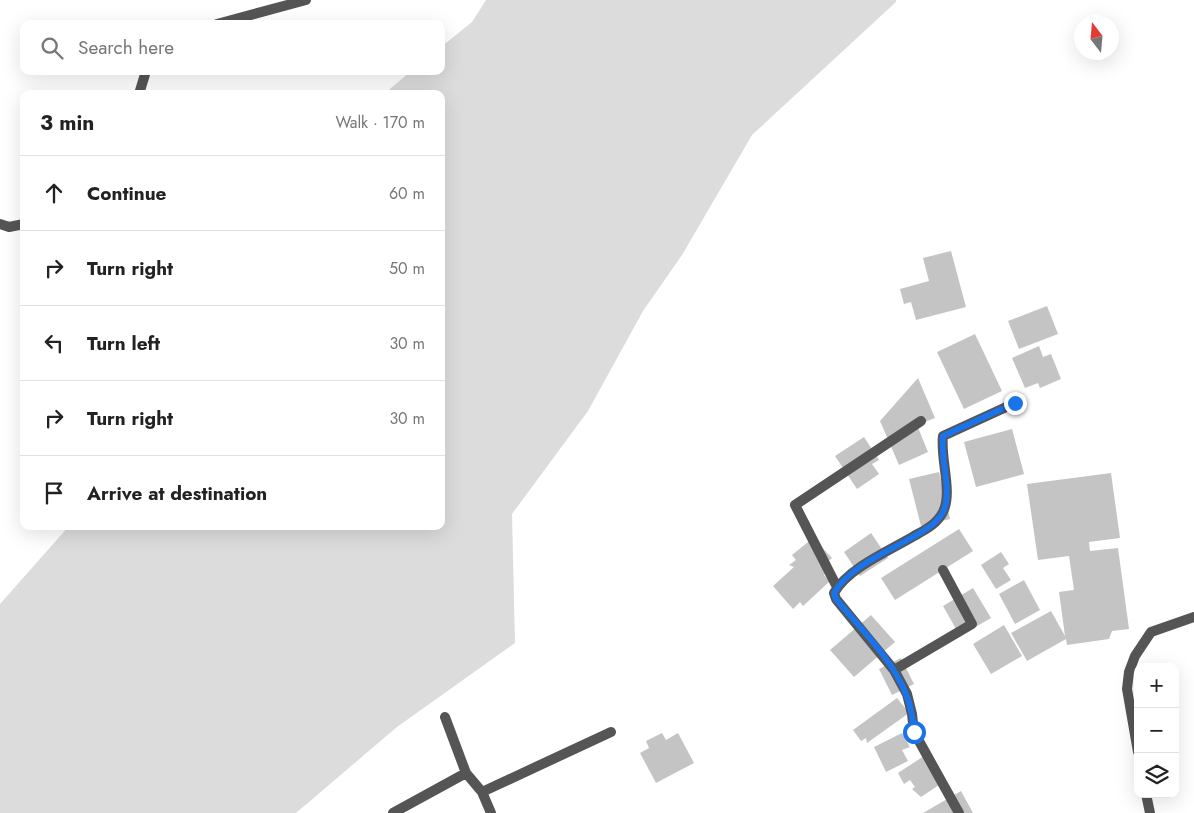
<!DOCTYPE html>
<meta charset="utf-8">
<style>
:root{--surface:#fff;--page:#f6f6f6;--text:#222;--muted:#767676;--line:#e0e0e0}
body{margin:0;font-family:Jost,sans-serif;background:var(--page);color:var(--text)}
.controls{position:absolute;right:15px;bottom:15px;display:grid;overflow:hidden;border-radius:10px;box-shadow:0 5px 20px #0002}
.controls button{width:45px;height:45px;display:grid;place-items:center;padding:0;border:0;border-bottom:1px solid var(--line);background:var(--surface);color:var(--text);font:25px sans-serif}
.compass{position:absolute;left:1074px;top:15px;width:45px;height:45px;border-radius:50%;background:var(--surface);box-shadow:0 5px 20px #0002;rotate:344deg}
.stop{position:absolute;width:15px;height:15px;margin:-11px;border:4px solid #1a73e8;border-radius:50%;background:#fff}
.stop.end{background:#1a73e8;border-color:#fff;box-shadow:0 1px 5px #0008}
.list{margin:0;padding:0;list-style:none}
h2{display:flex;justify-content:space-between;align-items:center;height:65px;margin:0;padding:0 20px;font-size:21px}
h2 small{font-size:16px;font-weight:400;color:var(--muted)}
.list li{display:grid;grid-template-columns:32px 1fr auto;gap:15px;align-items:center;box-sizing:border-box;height:75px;padding:0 20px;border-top:1px solid var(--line)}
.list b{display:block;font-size:19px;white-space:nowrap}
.list em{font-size:16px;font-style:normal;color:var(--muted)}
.icon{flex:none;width:28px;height:28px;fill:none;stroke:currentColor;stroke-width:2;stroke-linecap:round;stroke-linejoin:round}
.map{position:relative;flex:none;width:1194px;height:813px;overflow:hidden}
.search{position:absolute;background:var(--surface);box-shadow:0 5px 20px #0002;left:20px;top:20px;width:425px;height:55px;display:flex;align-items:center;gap:12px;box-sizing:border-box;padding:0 18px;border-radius:10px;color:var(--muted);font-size:19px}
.panel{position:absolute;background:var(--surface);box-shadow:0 5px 20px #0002;left:20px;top:90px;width:425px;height:440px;border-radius:10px}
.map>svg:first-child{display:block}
.green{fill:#dcdcdc}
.building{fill:#c4c4c4}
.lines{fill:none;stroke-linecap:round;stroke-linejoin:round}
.minor{stroke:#555;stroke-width:10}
.route{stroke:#1a73e8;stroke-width:6}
</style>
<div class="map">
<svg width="1194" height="813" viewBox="0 0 1194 813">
<rect width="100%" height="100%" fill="#fff"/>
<path class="green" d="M486,0H896V2L752,135L682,255L643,311L588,411L512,514L515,643L397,727L296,813H0V604L69,526H441V94H384L411,71H441V47L472,22Z"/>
<path class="building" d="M951,251L966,307L916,320L911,302L904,304L900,289L929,281L923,258Z
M1047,306L1058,334L1019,349L1008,321Z
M975,334L1002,391L964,409L937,352Z
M1039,346L1043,357L1051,354L1061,379L1040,388L1038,383L1025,388L1012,358Z
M918,378L935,418L917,425L928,452L899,465L880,421Z
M1012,429L1024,474L976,487L964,442Z
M864,437L879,460L872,464L879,474L857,489L835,456Z
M939,472L950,519L921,526L909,479Z
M1111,473L1120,538L1089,542L1090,551L1118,548L1129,629L1112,631L1109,639L1067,645L1066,639L1027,661L1011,633L1051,611L1065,636L1059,592L1074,590L1069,556L1038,560L1027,484Z
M959,529L973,551L895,600L881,578Z
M871,533L888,558L860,576L844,552Z
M813,538L832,558L822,567L827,573L824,575L830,581L803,606L800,602L793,609L773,586L794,567L789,565L796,560L792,555Z
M1001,552L1009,564L1003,568L1011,580L996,589L981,565Z
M1024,580L1040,610L1015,624L999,594Z
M973,588L991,618L960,636L943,606Z
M871,615L895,642L854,677L830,650Z
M1004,625L1022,656L991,674L973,644Z
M901,658L914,684L892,695L879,669Z
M897,698L909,713L867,743L866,738L861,741L853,730Z
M662,733L666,740L678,733L694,763L656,783L640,753L649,748L646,741Z
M902,733L910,747L902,750L908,761L886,772L874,747Z
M927,754L945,781L921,797L912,789L915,787L910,780L904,784L898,773Z
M961,791L973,813H923Z"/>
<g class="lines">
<path class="minor" d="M217,24L306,0
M139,94L146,71
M0,224L9,227L24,224
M837,587L795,505L921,421
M894,670L972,624L943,570
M445,717L466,773L482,792L491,813
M1138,752L1127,689L1129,672L1135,656L1151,632L1194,617
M482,792L611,732
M1146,794L1150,813
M393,813L466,773
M959,813L914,732L912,714L907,694L894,670L836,599L834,593C848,568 889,551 914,536C925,530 937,524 943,512C953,492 940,459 943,436L1015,403"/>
</g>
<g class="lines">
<path class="route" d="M914,732C913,719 911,706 906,694C892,659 860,628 836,599L834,593C849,567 885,553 911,538C923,531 936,525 943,512C953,492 940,459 943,436L1015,403"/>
</g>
</svg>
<div class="controls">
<button>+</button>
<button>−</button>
<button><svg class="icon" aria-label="layers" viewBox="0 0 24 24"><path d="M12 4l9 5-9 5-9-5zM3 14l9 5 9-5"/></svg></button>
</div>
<svg class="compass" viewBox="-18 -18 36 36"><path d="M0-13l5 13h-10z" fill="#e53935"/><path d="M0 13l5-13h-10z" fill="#767676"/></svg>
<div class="stop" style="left:914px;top:732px"></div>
<div class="stop end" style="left:1015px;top:403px"></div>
<div class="search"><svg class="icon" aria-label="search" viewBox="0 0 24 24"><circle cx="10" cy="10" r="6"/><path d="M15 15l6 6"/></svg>Search here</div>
<section class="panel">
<h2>3 min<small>Walk · 170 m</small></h2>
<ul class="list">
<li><svg class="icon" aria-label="ahead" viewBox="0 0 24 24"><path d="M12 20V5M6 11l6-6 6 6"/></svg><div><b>Continue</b></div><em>60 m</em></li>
<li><svg class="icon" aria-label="right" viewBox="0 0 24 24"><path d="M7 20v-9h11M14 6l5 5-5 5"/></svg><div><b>Turn right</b></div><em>50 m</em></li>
<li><svg class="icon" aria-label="left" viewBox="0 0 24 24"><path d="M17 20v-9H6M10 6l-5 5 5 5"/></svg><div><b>Turn left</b></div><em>30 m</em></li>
<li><svg class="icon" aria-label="right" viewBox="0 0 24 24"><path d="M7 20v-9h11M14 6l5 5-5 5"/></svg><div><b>Turn right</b></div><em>30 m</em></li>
<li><svg class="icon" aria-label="arrive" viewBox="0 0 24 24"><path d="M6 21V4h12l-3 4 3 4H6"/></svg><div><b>Arrive at destination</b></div></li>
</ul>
</section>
</div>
